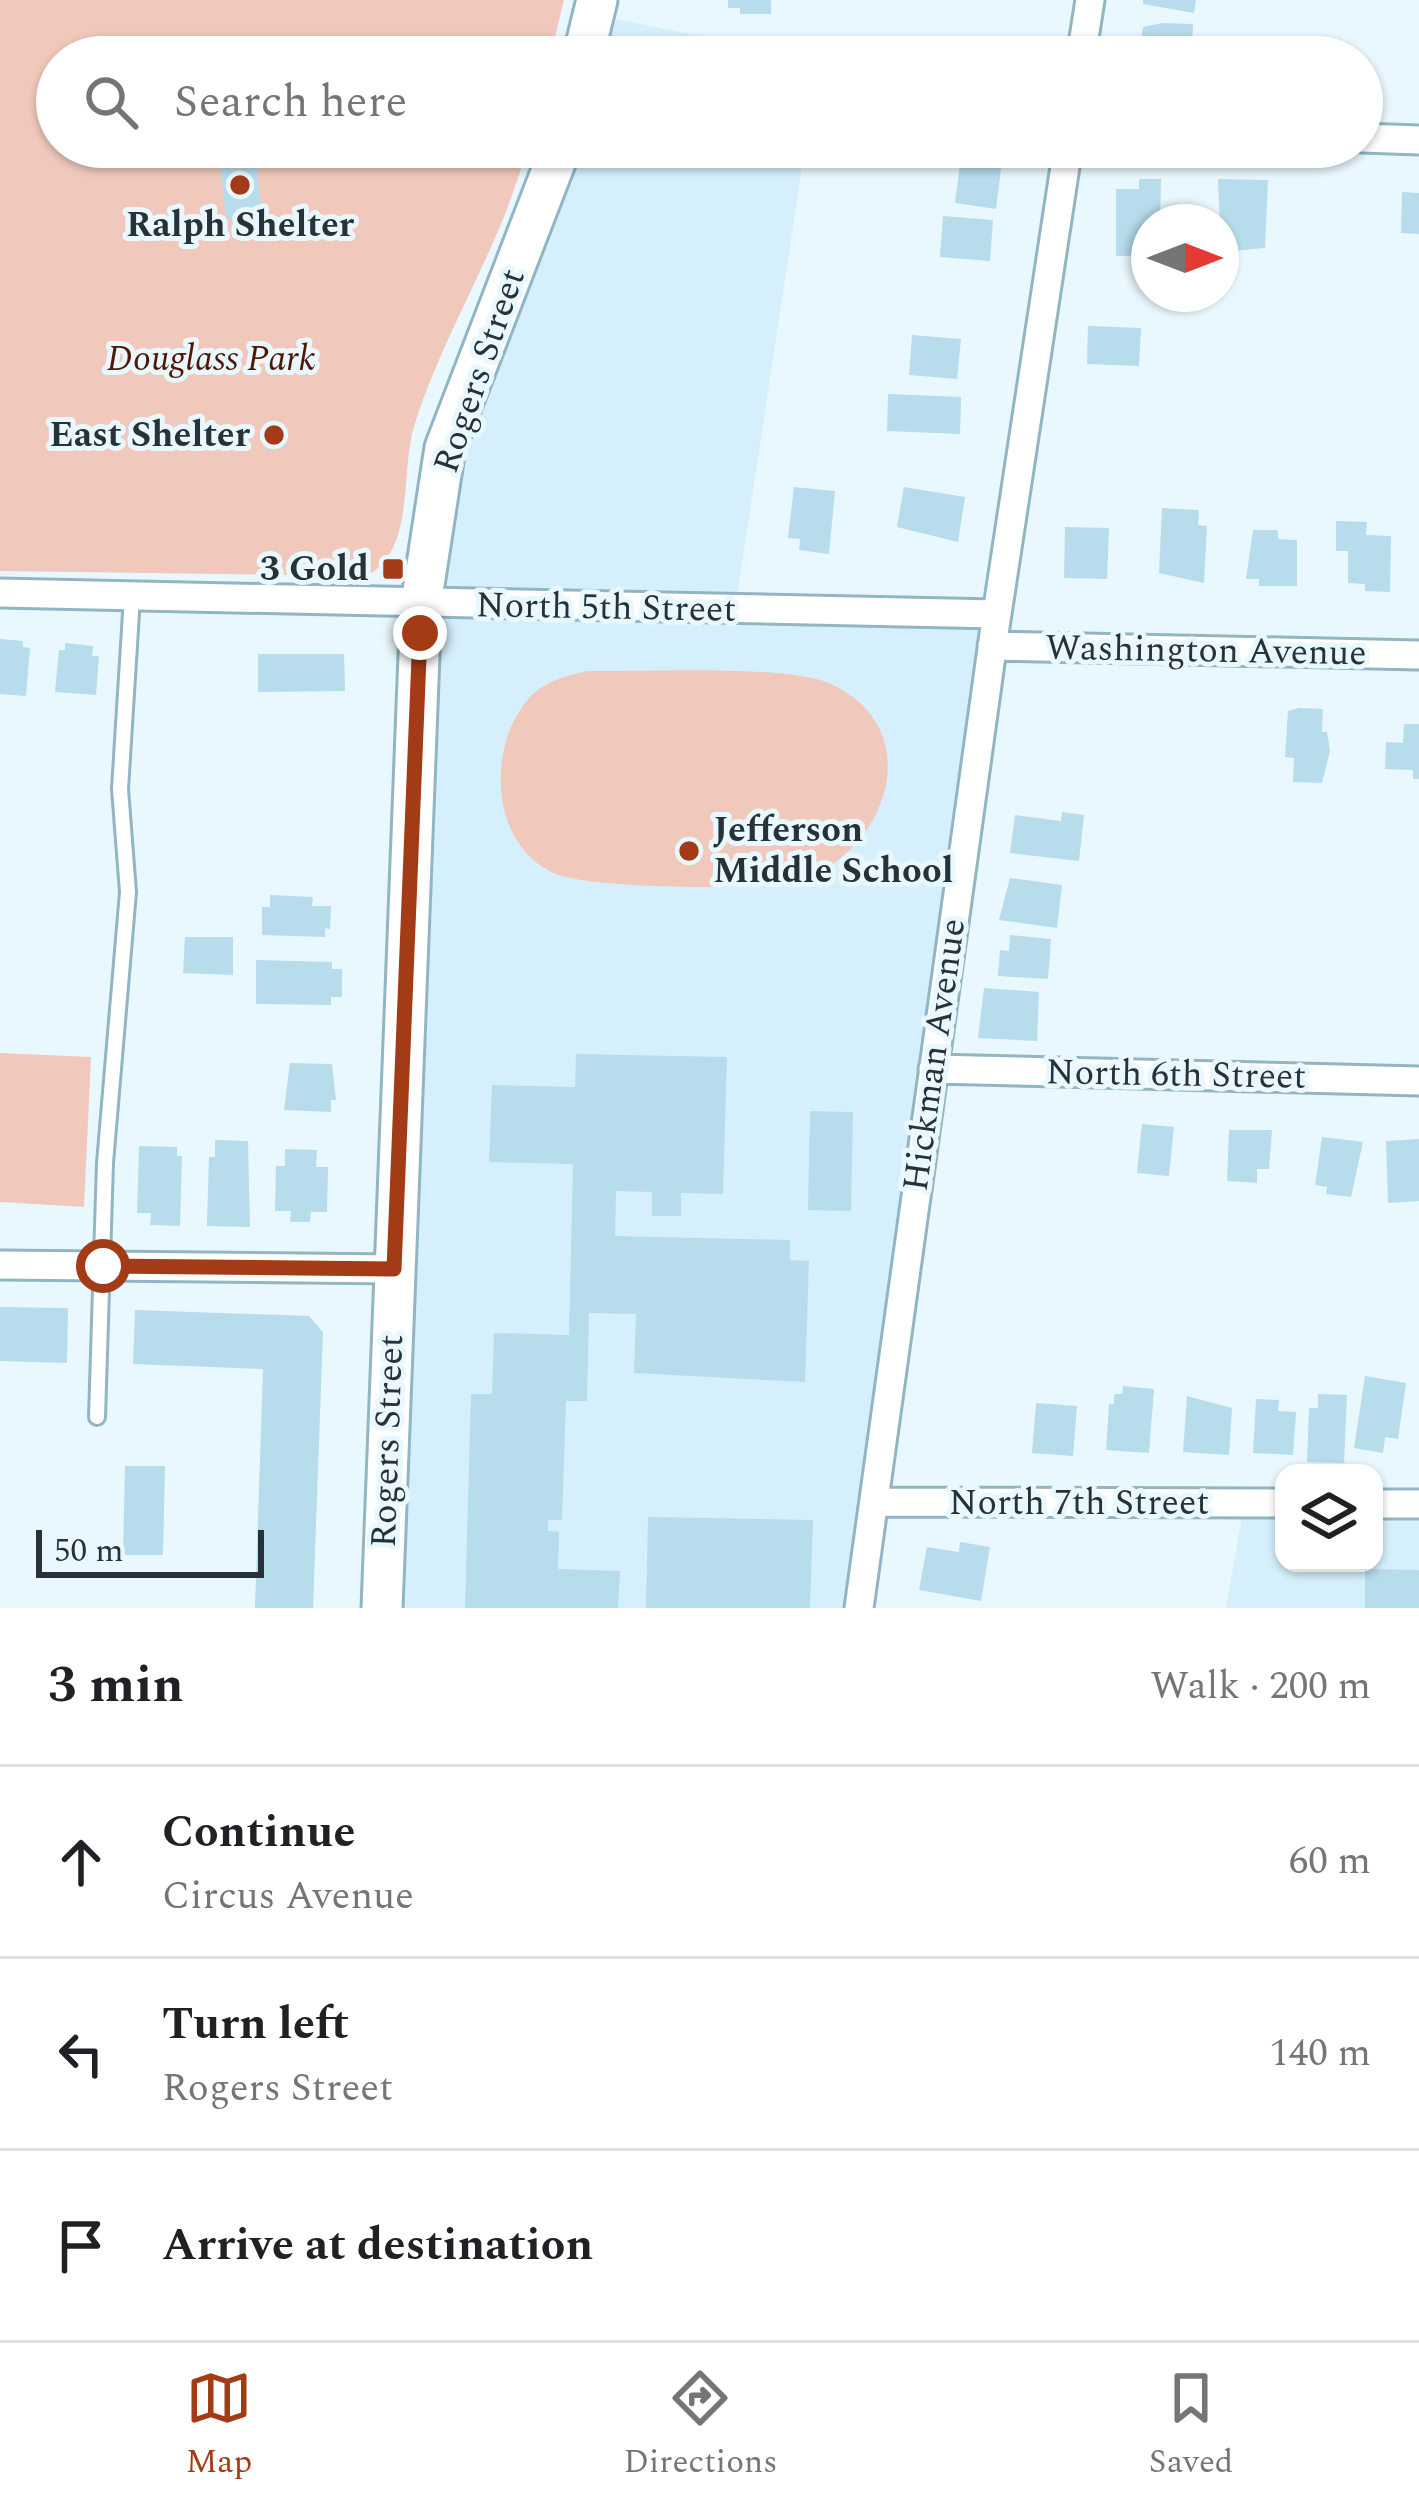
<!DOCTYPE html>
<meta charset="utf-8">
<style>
:root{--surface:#fff;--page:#f2f2f2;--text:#202124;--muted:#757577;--line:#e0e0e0;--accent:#a23b16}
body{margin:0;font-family:Spectral,serif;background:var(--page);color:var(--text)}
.controls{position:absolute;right:36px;bottom:36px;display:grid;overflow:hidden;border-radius:24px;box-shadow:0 3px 9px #0004}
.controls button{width:108px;height:108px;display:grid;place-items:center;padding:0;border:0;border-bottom:3px solid var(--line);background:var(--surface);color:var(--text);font:60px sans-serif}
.compass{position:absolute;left:1131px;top:204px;width:108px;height:108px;border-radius:50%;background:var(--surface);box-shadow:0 3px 9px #0004;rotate:90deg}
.scale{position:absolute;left:36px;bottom:30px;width:228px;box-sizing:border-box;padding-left:12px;border:6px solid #253339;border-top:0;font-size:33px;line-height:42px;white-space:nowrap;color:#253339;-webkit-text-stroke:9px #e9f8fe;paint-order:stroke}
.stop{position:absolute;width:36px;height:36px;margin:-27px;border:9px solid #a23b16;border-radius:50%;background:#fff}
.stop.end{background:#a23b16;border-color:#fff;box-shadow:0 3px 12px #0008}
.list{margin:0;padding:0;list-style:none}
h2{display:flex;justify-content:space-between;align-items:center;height:156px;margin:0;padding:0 48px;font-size:51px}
h2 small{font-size:39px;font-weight:400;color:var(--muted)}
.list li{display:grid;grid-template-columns:78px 1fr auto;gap:36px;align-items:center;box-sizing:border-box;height:192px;padding:0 48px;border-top:3px solid var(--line)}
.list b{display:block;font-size:45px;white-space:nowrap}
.list p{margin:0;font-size:39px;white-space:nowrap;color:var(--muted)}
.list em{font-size:39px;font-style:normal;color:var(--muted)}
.icon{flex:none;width:66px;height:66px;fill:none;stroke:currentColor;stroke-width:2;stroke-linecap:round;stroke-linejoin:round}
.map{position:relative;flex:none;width:1419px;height:1608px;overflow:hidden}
.search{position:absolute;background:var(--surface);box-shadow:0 3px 9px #0004;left:36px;right:36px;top:36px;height:132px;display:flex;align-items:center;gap:30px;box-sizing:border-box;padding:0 42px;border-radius:66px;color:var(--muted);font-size:45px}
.sheet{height:732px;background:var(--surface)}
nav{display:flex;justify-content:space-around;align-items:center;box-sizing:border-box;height:168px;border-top:3px solid var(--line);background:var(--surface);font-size:33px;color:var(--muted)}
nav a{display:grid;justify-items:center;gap:6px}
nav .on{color:var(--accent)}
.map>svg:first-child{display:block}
.built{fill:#d5f0fc}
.green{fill:#f0c9bc}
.building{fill:#b7dceb}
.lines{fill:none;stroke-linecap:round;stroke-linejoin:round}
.lane-casing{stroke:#92b5c4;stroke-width:20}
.street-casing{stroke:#92b5c4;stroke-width:33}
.secondary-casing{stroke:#92b5c4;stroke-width:45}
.lane{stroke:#fff;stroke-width:14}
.street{stroke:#fff;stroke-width:27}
.secondary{stroke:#fff;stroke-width:39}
.route{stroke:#a23b16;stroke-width:15}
.poi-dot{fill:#a23b16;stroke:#e9f8fe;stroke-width:4.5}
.labels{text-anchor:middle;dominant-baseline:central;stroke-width:10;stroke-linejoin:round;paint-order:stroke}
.poi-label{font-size:36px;font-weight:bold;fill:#253339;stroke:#e9f8fe;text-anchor:end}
.park-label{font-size:36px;font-style:italic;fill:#501601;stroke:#e9f8fe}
.street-label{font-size:36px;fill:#253339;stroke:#e9f8fe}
</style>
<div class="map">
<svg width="1419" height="1608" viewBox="0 0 1419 1608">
<rect width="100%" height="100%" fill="#e9f8fe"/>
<path class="built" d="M594,14L799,57H583Z
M561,147H805L735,610L1003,628L859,1608H382L445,448Z
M1245,1499L1284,1500V1563H1374V1501L1419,1502V1608H1226Z"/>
<path class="green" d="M0,0H564L550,57H57V147H527C503,243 445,329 415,423C399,471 417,548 367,576L0,571Z
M587,671C641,672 788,664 831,684C941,735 875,881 769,886C726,888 585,889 551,872C489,841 487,744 530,697C545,681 566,676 587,671Z
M0,1053L91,1057L84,1207L0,1202Z"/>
<path class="building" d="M728,0H771V14H740V8H728Z
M1143,0H1196L1194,13L1143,4Z
M1162,23L1193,24L1192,50H1186V57H1138L1143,27Z
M962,148L1003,153L996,209L955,203Z
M255,152L262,214L226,219L219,156Z
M1139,179H1161L1160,222H1149V256H1116V189H1139Z
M1218,179L1268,180L1265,248L1221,252Z
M1402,192L1419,193V234L1401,233Z
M943,216L993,220L990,261L940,257Z
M1088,326L1141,328L1139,366L1087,364Z
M912,335L961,339L957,379L909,375Z
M888,394L961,397L960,434L887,431Z
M283,427L286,447L267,450L263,431Z
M794,487L835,491L829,554L799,550L800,539L788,538Z
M904,487L965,497L958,542L897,527Z
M1162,508L1199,510L1198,525L1207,526L1204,583L1159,573Z
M1336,521L1367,522L1366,535L1391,536L1390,592L1365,591V584L1348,583V551H1336Z
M1065,527L1109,528L1107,579L1064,578Z
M1253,530H1278V539L1297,540V586H1259V579H1246Z
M0,639L23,641V647L30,648L26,696L0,694Z
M65,643L93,646L92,656H99L96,695L55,692L59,650H65Z
M258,654H344L345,691L258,692Z
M1299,708L1323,709L1322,732H1327L1330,751L1322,783L1293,782L1294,758L1285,757L1288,711Z
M1404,724H1419V779H1413V770L1385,769L1386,742L1403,743Z
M1062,812L1084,815L1079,861L1010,853L1015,815L1061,821Z
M1010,878L1062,885L1057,928L999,920Z
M270,895L313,897L312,906H331L330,929L325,928V937L262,935V907H270Z
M1010,935L1051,939L1048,979L998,976L1000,950L1009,951Z
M185,937H233V975L183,973Z
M256,960L332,962V969H342V997H331V1005L256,1004Z
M984,988L1039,992L1037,1041L978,1038Z
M576,1054L727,1057L723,1194L681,1193V1216H652V1192L616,1191L615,1236L790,1240V1260L809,1261L805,1382L634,1373L636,1314L589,1313L587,1401H566L562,1520H548V1531L559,1532L558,1569L620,1571L618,1608H465L471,1394H492L494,1333L569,1335L573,1164L489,1162L492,1085L575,1087Z
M290,1063L332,1064L336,1100H331V1112L284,1110Z
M810,1111L853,1112L851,1211L808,1210Z
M1142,1124L1174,1127L1169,1176L1137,1173Z
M1229,1130H1272L1269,1169H1257V1183L1227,1181Z
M1322,1137L1363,1142L1351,1197L1326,1194L1327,1187L1315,1185Z
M1419,1139V1201L1388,1203L1386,1141Z
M215,1140L248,1141L250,1227L207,1226L209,1157H215Z
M139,1146L177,1147V1156H182L180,1226L150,1225L151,1213H137Z
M285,1149L317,1150L316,1167H328L327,1212H311L310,1222H290L291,1211H275L276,1166H285Z
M0,1307L68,1308L67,1363L0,1361Z
M135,1310L309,1316L323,1332L313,1608H255L263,1369L133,1364Z
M1365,1376L1406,1383L1398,1439L1385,1437L1383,1453L1354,1448Z
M1123,1386L1154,1389L1149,1453L1106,1450L1109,1404H1114V1394H1122Z
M1318,1394L1347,1395L1344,1463L1307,1462L1309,1408H1318Z
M1187,1396L1232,1408L1229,1455L1183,1452Z
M1256,1399L1279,1400L1278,1411L1296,1412L1293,1455L1253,1453Z
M1036,1403L1077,1406L1073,1456L1032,1453Z
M125,1466H165L163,1555H123Z
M648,1517L813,1520L810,1608H646Z
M960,1542L990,1547L981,1601L919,1590L927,1547L959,1552Z
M1365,1569L1419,1570V1608H1365Z"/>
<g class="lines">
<g class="lane-casing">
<path id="lane" d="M97,1417L105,1163L128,892L120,789L132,597"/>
</g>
<g class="street-casing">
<path id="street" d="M1081,57L1090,0
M1362,138L1419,140
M0,593L997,614
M992,646L1419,655
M933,1069L1419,1081
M0,1265L394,1269
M874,1502L1284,1503
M1374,1504H1419
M859,1608L995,627L1068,147"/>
</g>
<g class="secondary-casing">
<path id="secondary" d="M583,57L597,0
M382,1608L421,604L445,448L561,147"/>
</g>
<use href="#lane" class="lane"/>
<use href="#street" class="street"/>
<use href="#secondary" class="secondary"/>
</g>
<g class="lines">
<path class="route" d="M103,1266L394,1269L420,633"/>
</g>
<g class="poi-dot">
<circle cx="240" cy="185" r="12"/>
<circle cx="274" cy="435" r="12"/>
<rect x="381" y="557" width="24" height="24" rx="6"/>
<circle cx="689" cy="851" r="12"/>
</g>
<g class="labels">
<g class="poi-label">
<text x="240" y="225" text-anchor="middle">Ralph Shelter</text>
<text x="250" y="435">East Shelter</text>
<text x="369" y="569">3 Gold</text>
<text x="713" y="830" text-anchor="start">Jefferson<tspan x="713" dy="41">Middle School</tspan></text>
</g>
<g class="park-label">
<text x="211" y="359">Douglass Park</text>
</g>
<g class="street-label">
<text transform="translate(480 371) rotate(-71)">Rogers Street</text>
<text transform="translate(606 608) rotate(1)">North 5th Street</text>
<text transform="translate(1206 651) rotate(1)">Washington Avenue</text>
<text transform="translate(935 1055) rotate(-82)">Hickman Avenue</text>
<text transform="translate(1176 1075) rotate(1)">North 6th Street</text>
<text transform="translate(388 1441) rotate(-88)">Rogers Street</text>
<text x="1079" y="1503">North 7th Street</text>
</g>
</g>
</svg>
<div class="controls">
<button><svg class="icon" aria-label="layers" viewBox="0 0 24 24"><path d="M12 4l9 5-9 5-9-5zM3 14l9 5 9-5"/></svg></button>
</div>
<svg class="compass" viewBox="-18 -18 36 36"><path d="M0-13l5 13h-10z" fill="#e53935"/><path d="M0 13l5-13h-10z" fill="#757577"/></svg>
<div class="scale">50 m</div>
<div class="stop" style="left:103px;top:1266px"></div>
<div class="stop end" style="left:420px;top:633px"></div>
<div class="search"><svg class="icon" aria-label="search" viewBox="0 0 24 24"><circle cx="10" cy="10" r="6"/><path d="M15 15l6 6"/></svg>Search here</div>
</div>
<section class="sheet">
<h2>3 min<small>Walk · 200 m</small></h2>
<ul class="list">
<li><svg class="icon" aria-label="ahead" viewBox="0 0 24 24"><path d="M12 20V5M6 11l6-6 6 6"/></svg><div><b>Continue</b><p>Circus Avenue</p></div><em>60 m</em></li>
<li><svg class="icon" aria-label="left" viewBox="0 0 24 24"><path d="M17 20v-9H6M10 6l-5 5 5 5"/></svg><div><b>Turn left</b><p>Rogers Street</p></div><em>140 m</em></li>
<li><svg class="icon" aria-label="arrive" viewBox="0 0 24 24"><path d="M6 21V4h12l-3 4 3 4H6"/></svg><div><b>Arrive at destination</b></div></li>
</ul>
</section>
<nav>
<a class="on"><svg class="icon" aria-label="map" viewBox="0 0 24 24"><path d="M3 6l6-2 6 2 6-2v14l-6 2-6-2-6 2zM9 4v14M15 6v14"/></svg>Map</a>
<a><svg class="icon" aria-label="directions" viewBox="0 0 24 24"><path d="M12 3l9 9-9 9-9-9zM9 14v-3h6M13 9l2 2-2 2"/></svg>Directions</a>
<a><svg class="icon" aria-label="saved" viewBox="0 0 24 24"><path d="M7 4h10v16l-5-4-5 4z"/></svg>Saved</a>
</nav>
